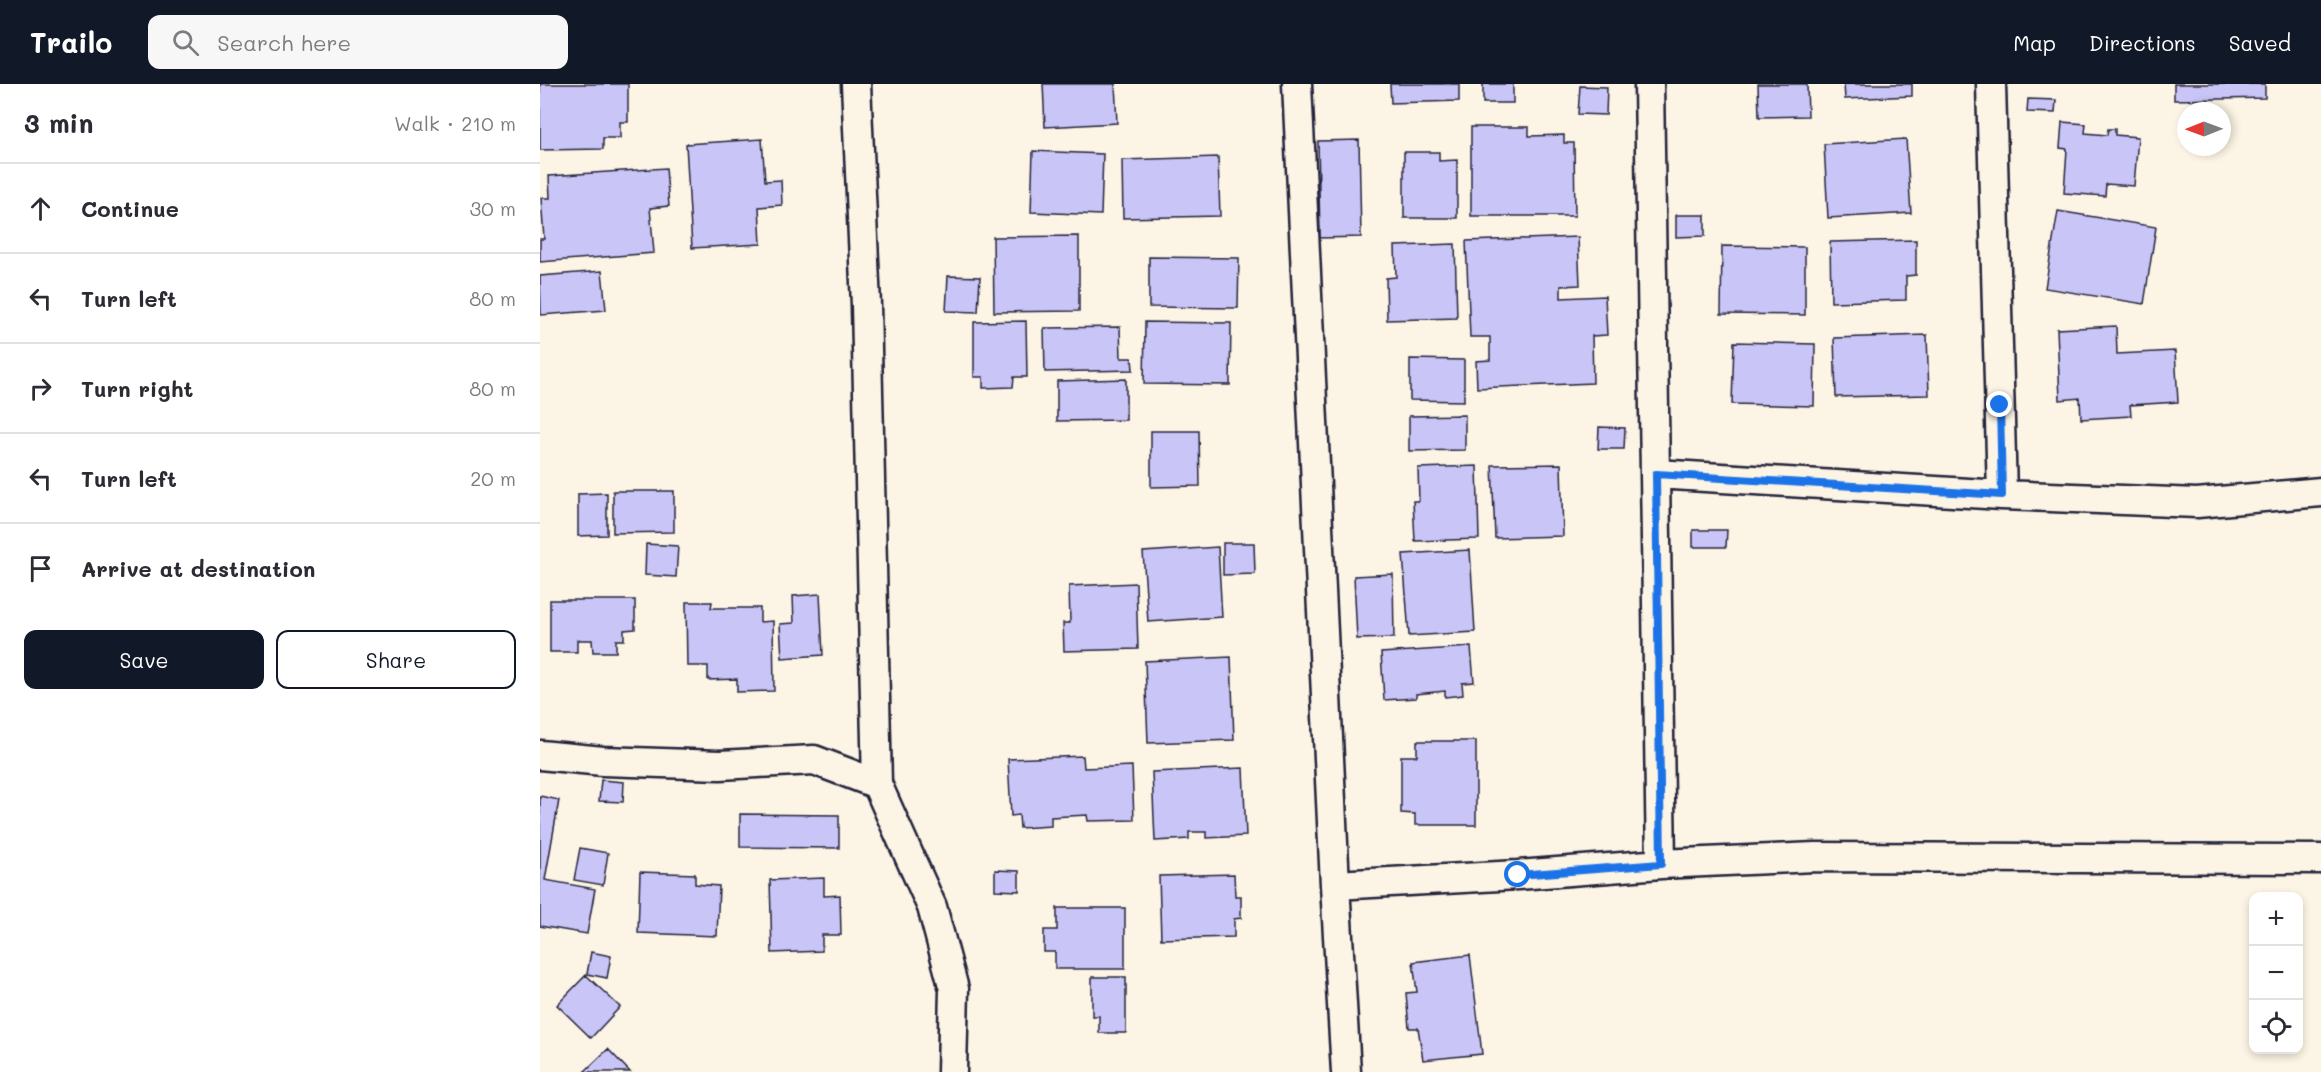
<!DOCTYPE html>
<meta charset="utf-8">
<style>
:root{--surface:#fff;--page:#f7f7f7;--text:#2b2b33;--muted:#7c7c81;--line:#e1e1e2;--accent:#111827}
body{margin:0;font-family:Mali,sans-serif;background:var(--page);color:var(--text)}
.controls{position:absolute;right:18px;bottom:18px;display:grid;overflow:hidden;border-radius:12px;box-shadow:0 3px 9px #0003}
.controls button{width:54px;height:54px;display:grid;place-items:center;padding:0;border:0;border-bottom:2px solid var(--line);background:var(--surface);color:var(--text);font:30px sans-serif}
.compass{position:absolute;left:1637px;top:18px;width:54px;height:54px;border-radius:50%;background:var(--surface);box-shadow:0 3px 9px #0003;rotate:269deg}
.stop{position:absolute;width:18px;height:18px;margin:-14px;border:4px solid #1a73e8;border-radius:50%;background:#fff}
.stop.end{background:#1a73e8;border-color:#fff;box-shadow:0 2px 6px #0008}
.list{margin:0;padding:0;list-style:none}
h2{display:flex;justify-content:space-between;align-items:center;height:78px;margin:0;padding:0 24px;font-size:26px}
h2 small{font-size:20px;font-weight:400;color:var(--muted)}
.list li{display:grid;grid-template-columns:39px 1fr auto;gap:18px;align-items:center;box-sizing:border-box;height:90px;padding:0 24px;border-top:2px solid var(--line)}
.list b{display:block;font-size:22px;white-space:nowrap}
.list em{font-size:20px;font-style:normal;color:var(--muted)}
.actions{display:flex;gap:12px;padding:18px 24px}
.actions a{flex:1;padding:14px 0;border:2px solid var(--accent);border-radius:12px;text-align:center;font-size:21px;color:var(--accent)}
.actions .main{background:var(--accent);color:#fff}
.icon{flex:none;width:33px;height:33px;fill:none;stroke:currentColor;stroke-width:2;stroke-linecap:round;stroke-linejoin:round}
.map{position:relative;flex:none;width:1781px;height:988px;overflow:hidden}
header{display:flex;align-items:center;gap:36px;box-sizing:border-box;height:84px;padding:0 30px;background:var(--accent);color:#fff}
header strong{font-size:28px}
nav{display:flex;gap:33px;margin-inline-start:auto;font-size:21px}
.search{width:420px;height:54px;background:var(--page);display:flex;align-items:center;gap:15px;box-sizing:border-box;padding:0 21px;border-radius:12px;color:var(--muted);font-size:22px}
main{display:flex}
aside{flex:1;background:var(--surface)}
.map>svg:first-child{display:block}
.building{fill:#c9c5f7;stroke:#22223b;stroke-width:1.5}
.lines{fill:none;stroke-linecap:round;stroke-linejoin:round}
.minor-casing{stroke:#22223b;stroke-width:33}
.minor{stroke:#fcf5e5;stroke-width:28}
.route{stroke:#1a73e8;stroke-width:8}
</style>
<header>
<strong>Trailo</strong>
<div class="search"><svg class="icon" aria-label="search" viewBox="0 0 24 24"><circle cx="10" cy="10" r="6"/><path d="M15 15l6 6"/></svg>Search here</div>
<nav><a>Map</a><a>Directions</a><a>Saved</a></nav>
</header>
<main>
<aside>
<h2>3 min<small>Walk · 210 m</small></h2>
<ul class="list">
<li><svg class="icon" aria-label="ahead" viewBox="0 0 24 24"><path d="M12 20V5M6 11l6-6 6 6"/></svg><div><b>Continue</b></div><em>30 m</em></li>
<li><svg class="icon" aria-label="left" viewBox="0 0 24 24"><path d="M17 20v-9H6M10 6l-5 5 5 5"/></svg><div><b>Turn left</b></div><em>80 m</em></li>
<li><svg class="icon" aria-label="right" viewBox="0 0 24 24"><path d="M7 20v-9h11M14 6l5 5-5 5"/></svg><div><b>Turn right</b></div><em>80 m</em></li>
<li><svg class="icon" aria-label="left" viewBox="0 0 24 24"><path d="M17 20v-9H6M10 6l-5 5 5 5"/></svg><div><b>Turn left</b></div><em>20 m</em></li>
<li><svg class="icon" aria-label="arrive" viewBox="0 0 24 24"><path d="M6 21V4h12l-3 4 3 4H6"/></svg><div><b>Arrive at destination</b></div></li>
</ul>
<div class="actions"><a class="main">Save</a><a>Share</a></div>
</aside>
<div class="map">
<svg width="1781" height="988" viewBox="0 0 1781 988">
<rect width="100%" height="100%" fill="#fcf5e5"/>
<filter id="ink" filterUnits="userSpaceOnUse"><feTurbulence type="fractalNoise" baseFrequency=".0167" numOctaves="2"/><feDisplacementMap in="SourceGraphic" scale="12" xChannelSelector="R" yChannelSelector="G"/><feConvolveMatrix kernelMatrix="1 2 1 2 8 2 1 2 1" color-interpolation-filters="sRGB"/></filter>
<g filter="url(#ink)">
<path class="building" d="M0,0H88V38H80V54H63V65L0,66Z
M503,0H575L577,39L505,43Z
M850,0H919V17L851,19Z
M943,0H973V19H943Z
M1218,0H1267L1268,32L1219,33Z
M1304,0H1372V12L1305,15Z
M1634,0H1725V14L1634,16Z
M1040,2L1067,3L1066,31L1038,30Z
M1488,15L1516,16L1515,29L1487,28Z
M1522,38L1546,40L1545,49L1567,51L1568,45H1575V51L1598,53L1594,102L1566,100L1565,112L1524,109L1527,65L1520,64Z
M931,43H989V52L1024,51V59H1034L1035,132H931Z
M222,55L225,97L241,96L242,121L219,123L221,160L152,164L146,60Z
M1366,55L1371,129L1288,134L1284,60Z
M819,56L821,153L780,154L778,57Z
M493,67L563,70L561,131L491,128Z
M864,68H899V77L917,76V134H864Z
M678,73L680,132L583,134L582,76Z
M126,84L129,122L110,124L114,169L0,178V155H4L1,114H10L9,92Z
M1518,127L1616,143L1604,220L1505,204Z
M1136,131H1165V152L1136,153Z
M539,152V227L454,228L453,153Z
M1038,153L1040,201L1021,202V214L1065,212L1067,251L1052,252L1053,299L937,304L936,277L950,276V253H930L926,157Z
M1376,156V191L1366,192V216L1291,218L1290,158Z
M915,160L917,234L847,236L846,194L856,193L855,162Z
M1182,162L1265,163V231L1181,230Z
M609,173L699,174L698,224L609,223Z
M62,187L66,226L1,231L0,192Z
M408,192L440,193L438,228L406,227Z
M486,237L487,293H474L473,303L443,304V293H434V238Z
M605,238L691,239L690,301L604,300Z
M1576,242L1577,270L1635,267L1638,318L1590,321L1591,332L1541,335L1540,314L1520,316L1517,245Z
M580,243L581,274H592L593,286L505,288L504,244Z
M1387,251L1389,311L1296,313L1294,254Z
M1194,258L1275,260L1274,322L1192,320Z
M870,275L924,276V317L870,316Z
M586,295V336L517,337V297Z
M925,331V366L869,367V332Z
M1059,343L1085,344L1084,365H1058Z
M611,347H659L660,402L611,403Z
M1021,380L1023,452L955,454L952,381Z
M937,382L939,455L875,457L873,417H879L878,384Z
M73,407H134V448L73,449Z
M67,409V451L38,452V410Z
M1153,446H1187L1186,463H1153Z
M683,459H714L715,490L683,491Z
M106,460L138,462L136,493L105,491Z
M678,463L682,533L608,538L603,468Z
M930,466L935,548L869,552L863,470Z
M853,490L854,554L817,555L814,492Z
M596,499L598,565L524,567L523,539H530L529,502Z
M280,510L283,571L242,574L240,540L254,539L253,512Z
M10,516H95V545L84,546V556H76V568H53L52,556H37V568H10Z
M146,518H172L171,524H220V538L233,537L234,607L197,608V595L168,596V582H147Z
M931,563L934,598L922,599L923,611L905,613V607L876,610V614L844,616L841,569Z
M691,573L694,656L608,659L605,577Z
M877,657H936V741H875V730L861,729V672H877Z
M543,672L544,684L592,682L594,736L548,737L547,731L511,733V742L480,744L479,731L471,732L468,675Z
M703,684L706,752L666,754V748H649V755L615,757L612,688Z
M61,696L84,698L83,718L59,717Z
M0,712L19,716L5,796L55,805L47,850L0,842Z
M200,730L299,731V764L200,763Z
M40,764L68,769L63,801L34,796Z
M455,786L479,787V807L455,806Z
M100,788L155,790V800L179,802L177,852L98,849Z
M694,790L695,812H701V834L694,835V853L621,855L619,792Z
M284,794V812L300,811L301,851H282V867L232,869L230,796Z
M517,824H585V885H515V868H504V846H517Z
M51,868L71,872L67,894L47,890Z
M930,871L942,970L883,976L878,944H869L866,909L877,908L873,878Z
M46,891L80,923L51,954L17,921Z
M552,893H586V949H559V932H552Z
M68,965L90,988H44Z"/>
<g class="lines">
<g class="minor-casing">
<path id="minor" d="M316,0L326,221L337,700
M757,0L795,801L806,988
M1109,0L1121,780
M1451,0L1462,411
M1116,390L1462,411L1657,419L1781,408
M0,671L63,677L180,681L274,676L337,700L392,823L414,905L412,988
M795,801L978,791L1121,780L1275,773L1781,775"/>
</g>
<use href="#minor" class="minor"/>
</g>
</g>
<g class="lines" filter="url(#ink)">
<path class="route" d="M978,791L1121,780L1116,390L1462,411L1460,321"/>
</g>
</svg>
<div class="controls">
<button>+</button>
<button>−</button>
<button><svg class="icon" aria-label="locate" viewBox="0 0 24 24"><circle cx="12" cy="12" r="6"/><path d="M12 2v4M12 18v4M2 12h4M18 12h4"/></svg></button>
</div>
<svg class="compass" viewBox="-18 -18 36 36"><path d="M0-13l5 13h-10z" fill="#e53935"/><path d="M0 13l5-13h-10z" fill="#7c7c81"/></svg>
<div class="stop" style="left:978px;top:791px"></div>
<div class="stop end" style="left:1460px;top:321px"></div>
</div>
</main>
